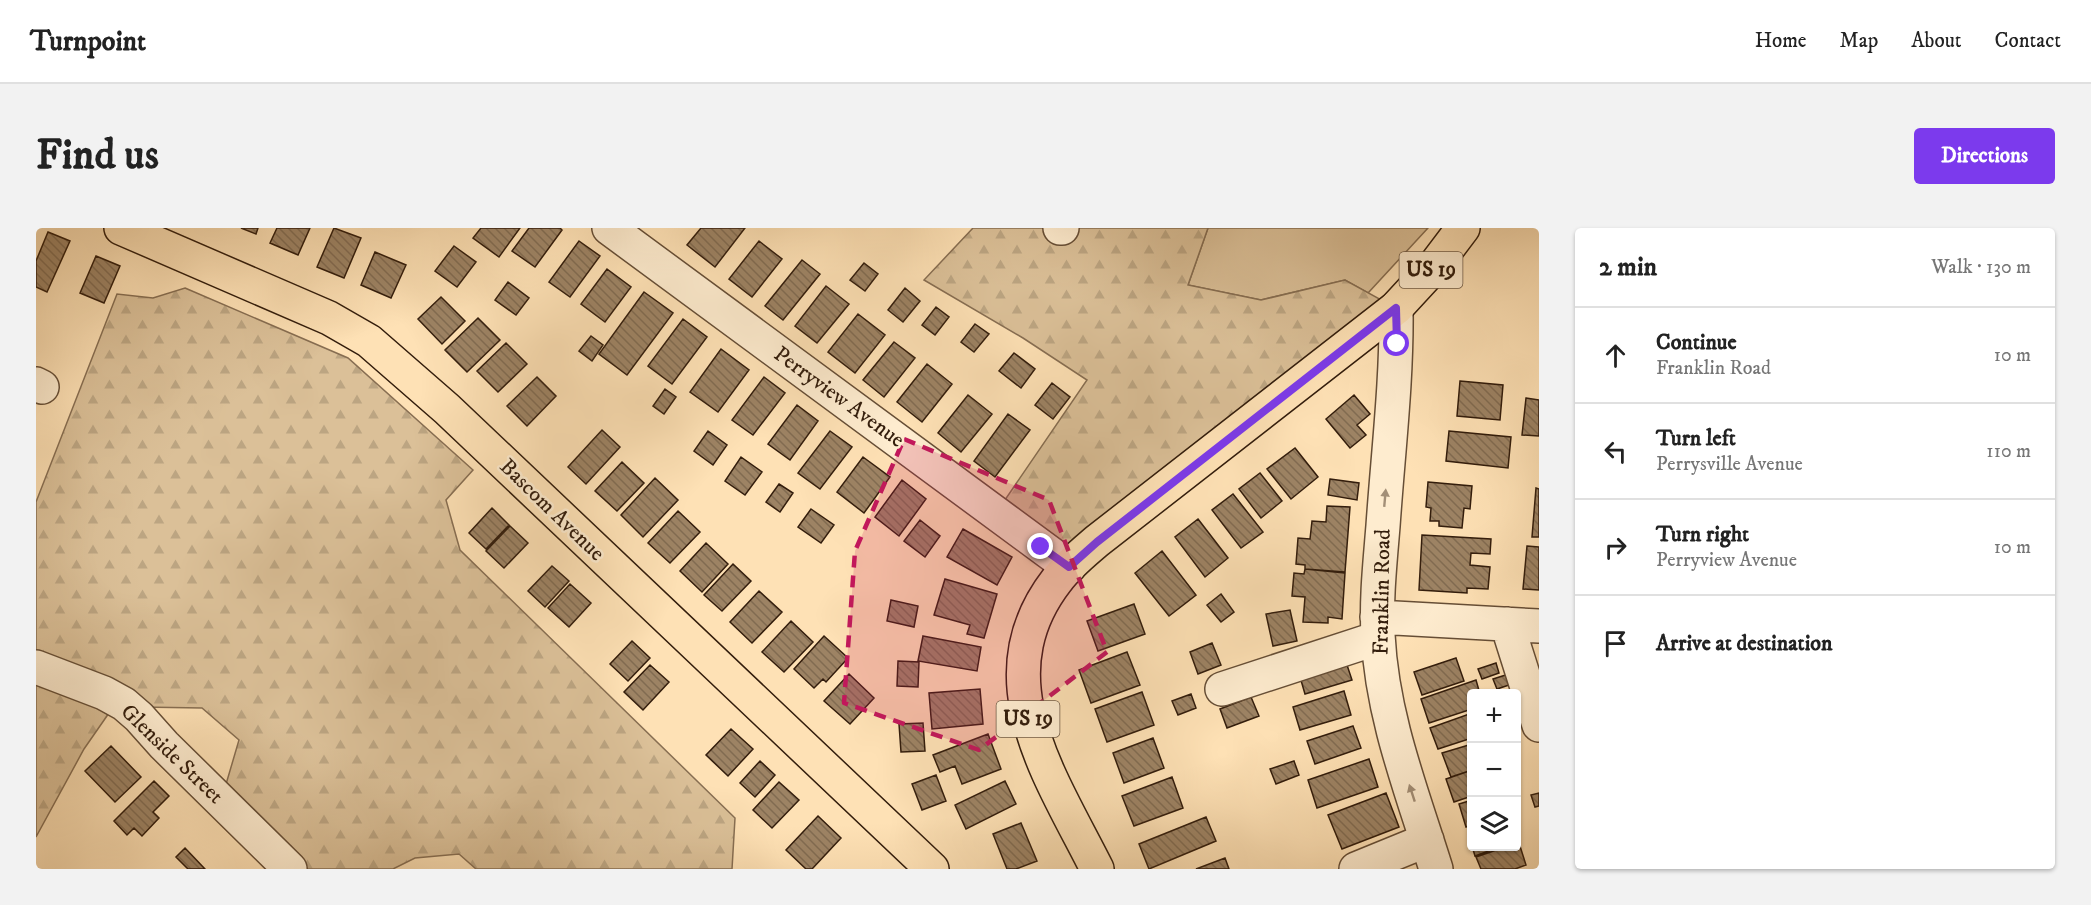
<!DOCTYPE html>
<meta charset="utf-8">
<style>
:root{--surface:#fff;--page:#f2f2f2;--text:#222;--muted:#767676;--line:#e0e0e0;--accent:#7c3aed}
body{margin:0;font-family:"IM FELL DW Pica",serif;background:var(--page);color:var(--text)}
.controls{position:absolute;right:18px;bottom:18px;display:grid;overflow:hidden;border-radius:6px;box-shadow:0 2px 4px #0004}
.controls button{width:54px;height:54px;display:grid;place-items:center;padding:0;border:0;border-bottom:2px solid var(--line);background:var(--surface);color:var(--text);font:30px sans-serif}
.stop{position:absolute;width:18px;height:18px;margin:-14px;border:4px solid #7c3aed;border-radius:50%;background:#fff}
.stop.end{background:#7c3aed;border-color:#fff;box-shadow:0 2px 6px #0008}
.list{margin:0;padding:0;list-style:none}
h2{display:flex;justify-content:space-between;align-items:center;height:78px;margin:0;padding:0 24px;font-size:26px}
h2 small{font-size:20px;font-weight:400;color:var(--muted)}
.list li{display:grid;grid-template-columns:39px 1fr auto;gap:18px;align-items:center;box-sizing:border-box;height:96px;padding:0 24px;border-top:2px solid var(--line)}
.list b{display:block;font-size:22px;white-space:nowrap}
.list p{margin:0;font-size:20px;white-space:nowrap;color:var(--muted)}
.list em{font-size:20px;font-style:normal;color:var(--muted)}
.icon{flex:none;width:33px;height:33px;fill:none;stroke:currentColor;stroke-width:2;stroke-linecap:round;stroke-linejoin:round}
.map{position:relative;flex:none;width:1503px;height:641px;overflow:hidden;border-radius:6px}
header{display:flex;align-items:center;gap:36px;box-sizing:border-box;height:84px;padding:0 30px;background:var(--surface);border-bottom:2px solid var(--line)}
header strong{font-size:28px}
nav{display:flex;gap:33px;margin-inline-start:auto;font-size:21px}
.intro{display:flex;align-items:center;justify-content:space-between;box-sizing:border-box;height:144px;padding:0 36px}
h1{margin:0;font-size:42px}
.button{padding:15px 27px;border-radius:6px;background:var(--accent);color:#fff;font-size:21px;font-weight:700}
main{display:flex;gap:36px;padding:0 36px}
aside{flex:1;background:var(--surface);border-radius:6px;box-shadow:0 2px 4px #0004}
.map>svg:first-child{display:block}
.grass{fill:#dbc098;stroke:#876e52;stroke-width:1.5}
.forest{fill:url(#forest-firs);stroke:#876e52;stroke-width:1.5}
.building{fill:url(#building-back-hatch);stroke:#331d0c;stroke-width:1.5}
.lines{fill:none;stroke-linecap:round;stroke-linejoin:round}
.minor-casing{stroke:#664e36;stroke-width:36}
.major-casing{stroke:#331d0c;stroke-width:36}
.minor{stroke:#feeccf;stroke-width:33}
.major{stroke:#fee1b5;stroke-width:33}
.oneway{fill:#a38f77}
.route{stroke:#7c3aed;stroke-width:8}
.marked{fill:#c2185b;fill-opacity:0.2;stroke:#c2185b;stroke-width:4.5;stroke-dasharray:12 8;stroke-linejoin:round}
.labels{text-anchor:middle;dominant-baseline:central;stroke-width:5;stroke-linejoin:round;paint-order:stroke}
.shield{fill:#feeccf;stroke:#705b46;stroke-width:1.5}
.shield-label{font-size:21px;font-weight:bold;fill:#331d0c}
.street-label{font-size:22px;fill:#331d0c;stroke:#feeccf}
</style>
<header>
<strong>Turnpoint</strong>
<nav><a>Home</a><a>Map</a><a>About</a><a>Contact</a></nav>
</header>
<div class="intro"><h1>Find us</h1><a class="button">Directions</a></div>
<main>
<div class="map">
<svg width="1503" height="641" viewBox="0 0 1503 641">
<defs>
<pattern id="forest-firs" width="22" height="20" patternUnits="userSpaceOnUse" patternTransform="scale(1.5)"><rect width="22" height="20" fill="#dbc098"/><path d="M5 1l3.5 6h-7zM16 11l3.5 6h-7z" fill="#bca582"/></pattern>
<pattern id="building-back-hatch" width="6" height="6" patternUnits="userSpaceOnUse" patternTransform="scale(1.5)"><rect width="6" height="6" fill="#9d8364"/><path d="M-1 5l2 2M0 0l6 6M5-1l2 2" fill="none" stroke="#816b51"/></pattern>
</defs>
<rect width="100%" height="100%" fill="#fee1b5"/>
<filter id="stains"><feTurbulence type="fractalNoise" baseFrequency=".00333" numOctaves="4"/><feColorMatrix values="0 0 0 0 .2 0 0 0 0 .09 0 0 0 0 .02 0 0 0 .5 -.17"/></filter>
<radialGradient id="worn" r=".72"><stop offset=".6" stop-color="#630" stop-opacity="0"/><stop offset="1" stop-color="#630" stop-opacity=".3"/></radialGradient>
<path class="grass" d="M1172,0H1392L1332,65L1309,52L1225,72L1152,57Z"/>
<path class="forest" d="M937,0H1172L1152,57L1225,72L1309,52L1360,80L1045,327L960,285L1051,152L987,110L888,52Z
M149,60L312,130L437,242L410,272L424,322L699,590L696,641H440L423,626L379,630L357,641H272L188,563L203,512L166,480L104,479L0,428V274L81,66L117,70Z
M0,450L73,485L48,521L0,609Z"/>
<path class="building" d="M205,0H222L220,6Z
M241,0H274L262,27L234,15Z
M298,0L325,10L308,50L281,39Z
M445,0H484L463,29L437,10Z
M493,0H524L526,2L499,39L476,23Z
M665,0H709L679,39L651,17Z
M12,4L34,13L11,64L0,59V33Z
M543,13L564,28L534,69L513,54Z
M723,13L746,31L716,69L693,51Z
M418,18L440,34L421,59L399,43Z
M339,24L370,37L355,70L325,57Z
M60,28L84,38L68,75L44,65Z
M766,32L784,46L747,92L729,78Z
M828,35L842,46L829,63L814,52Z
M571,41L595,59L569,94L545,76Z
M472,54L493,70L480,87L459,72Z
M790,58L813,76L781,115L759,98Z
M869,60L884,73L867,94L852,82Z
M608,64L637,85L591,147L563,126Z
M405,69L429,93L406,116L382,91Z
M900,79L913,89L899,107L886,97Z
M822,86L849,107L819,145L792,124Z
M442,90L464,112L431,144L409,122Z
M647,91L671,109L636,156L612,138Z
M939,96L953,106L938,124L925,114Z
M555,108L567,117L556,133L543,123Z
M858,114L879,130L848,169L827,152Z
M470,115L491,136L462,164L441,143Z
M685,121L713,142L682,184L654,164Z
M978,125L999,141L985,160L963,143Z
M891,136L916,156L886,194L861,174Z
M501,149L520,168L491,198L471,178Z
M728,149L749,165L717,207L696,192Z
M1424,153L1467,157L1464,192L1421,188Z
M1016,155L1034,169L1017,191L999,177Z
M629,161L640,169L628,186L617,178Z
M932,167L956,186L925,224L902,205Z
M1318,167L1334,186L1321,197L1330,207L1314,220L1290,191Z
M1490,170L1503,172V208L1486,207Z
M761,177L782,193L754,232L732,216Z
M972,186L994,202L959,249L938,233Z
M566,202L584,219L550,256L532,239Z
M672,203L691,217L677,237L658,223Z
M794,203L816,219L784,261L762,245Z
M1413,203L1475,209L1472,240L1410,233Z
M1259,220L1282,249L1255,271L1231,241Z
M705,229L726,244L709,267L689,253Z
M827,229L854,249L828,285L801,264Z
M586,234L608,255L581,283L559,263Z
M1224,245L1246,273L1225,290L1203,261Z
M619,250L642,272L607,309L585,287Z
M1294,251L1323,255L1321,272L1292,267Z
M866,252L890,271L863,308L839,289Z
M1392,254L1436,258L1434,281L1428,280L1426,300L1403,298V293H1394L1395,280L1390,279Z
M743,256L757,265L744,284L730,274Z
M1500,260L1503,261V309H1496Z
M1197,266L1227,304L1205,320L1176,282Z
M1291,278L1314,279L1309,344L1269,341V337L1260,336L1262,310L1274,311L1276,293L1290,294Z
M456,280L473,297L450,321L433,305Z
M775,281L798,297L785,315L762,299Z
M642,283L664,304L634,335L612,315Z
M1162,291L1192,330L1169,349L1139,309Z
M884,292L904,308L889,329L868,313Z
M474,298L492,315L468,340L450,323Z
M927,301L976,329L961,357L911,329Z
M1386,307L1455,311L1454,326L1435,325L1434,337L1454,339L1452,361L1431,360V365L1383,362Z
M670,315L692,336L666,364L644,343Z
M1491,318L1503,319V362L1487,361Z
M1126,323L1160,367L1133,388L1099,345Z
M697,336L715,353L686,383L668,367Z
M516,338L533,353L509,379L492,363Z
M1269,341L1309,345L1306,391L1292,389V395L1267,394L1269,369L1256,368L1258,345L1268,346Z
M909,351L961,366L948,410L931,406L934,397L898,387Z
M534,356L555,375L533,399L512,380Z
M723,363L746,384L716,415L694,394Z
M1185,366L1198,384L1185,394L1171,377Z
M855,372L882,378L878,399L851,393Z
M1098,376L1109,406L1062,423L1051,393Z
M1254,382L1261,413L1237,418L1230,386Z
M755,393L777,414L748,444L726,424Z
M788,408L812,430L790,454L787,451L778,460L758,441Z
M887,408L945,419L941,443L882,433Z
M596,413L614,430L592,453L574,436Z
M1176,415L1185,437L1162,446L1154,424Z
M1091,424L1104,457L1055,475L1043,442Z
M1308,428L1316,452L1269,466L1262,442Z
M1420,430L1428,453L1386,467L1378,444Z
M862,433L883,434L882,459L861,458Z
M1460,435L1463,445L1446,451L1442,441Z
M614,437L633,454L607,482L588,464Z
M1476,445L1479,455L1461,461L1457,451Z
M813,446L838,470L814,496L788,473Z
M1440,452L1444,466H1436V481L1393,495L1385,471Z
M944,461L947,496L896,501L893,465Z
M1308,463L1315,487L1264,502L1257,479Z
M1106,464L1118,497L1071,514L1059,481Z
M1155,466L1160,480L1142,487L1136,473Z
M1215,469L1223,488L1191,500L1184,481Z
M1436,485V510L1402,521L1394,500Z
M887,495L889,523L865,524L863,496Z
M1317,498L1325,520L1279,536L1271,513Z
M695,501L717,521L692,548L670,527Z
M952,506L965,541L926,556L919,538L904,544L897,527Z
M1117,510L1128,540L1088,555L1077,525Z
M1436,516V542L1415,549L1406,525Z
M75,518L105,549L79,574L49,543Z
M1333,531L1342,559L1281,580L1272,552Z
M724,533L739,547L719,569L704,555Z
M1258,533L1263,547L1240,556L1234,541Z
M1436,542V568L1418,574L1410,551Z
M900,547L910,573L886,582L876,556Z
M1136,549L1147,580L1098,598L1086,568Z
M118,553L133,568L117,584L123,590L106,608L98,600L91,607L78,593Z
M969,553L980,576L930,601L919,577Z
M743,554L763,572L736,600L717,582Z
M1350,565L1363,599L1306,621L1292,587Z
M1503,565V578L1499,579L1495,567Z
M1436,572V597L1430,599L1423,576Z
M782,588L805,610L776,641H770L750,622Z
M1170,589L1180,613L1113,641L1103,616Z
M985,595L1001,633L980,641H971L957,606Z
M1480,615H1483L1490,637L1479,641H1445L1440,629L1472,618H1480Z
M1436,618H1466L1439,628Z
M149,620L169,641H152L140,629Z
M1189,630L1193,641H1160Z"/>
<g class="lines">
<g class="minor-casing">
<path id="minor" d="M573,0L1033,339
M1024,0H1026
M1360,80C1361,153 1352,225 1347,298C1344,335 1340,371 1342,407C1346,489 1376,564 1400,641
M0,156L6,159
M1341,389L1503,398
M1471,396L1503,497
M0,439L68,465L88,476L103,489L128,517L254,641
M1186,461L1342,410
M1320,641L1391,612"/>
</g>
<g class="major-casing">
<path id="major" d="M85,0L293,90L333,113L411,181L896,641
M1061,641C1015,549 945,450 1021,352C1032,337 1047,325 1061,313L1360,80L1396,41L1427,0"/>
</g>
<use href="#minor" class="minor"/>
<use href="#major" class="major"/>
</g>
<defs><path id="oneway-solid" d="M-6-.8H1V-3.2L6.5 0L1 3.2V.8H-6Z" transform="scale(1.5)"/></defs>
<g class="oneway">
<use href="#oneway-solid" transform="translate(1349 270) rotate(-85)"/>
<use href="#oneway-solid" transform="translate(1376 565) rotate(-108)"/>
</g>
<g class="lines">
<path class="route" d="M1005,319L1033,339L1061,314L1360,80L1361,116"/>
</g>
<path class="marked" d="M868,211L1013,272L1071,424L943,522L808,475L819,323Z"/>
<g class="labels">
<g class="shield">
<rect x="1363.5" y="24" width="63" height="36" rx="4.5"/>
<rect x="960.5" y="473" width="63" height="36" rx="4.5"/>
</g>
<g class="shield-label">
<text x="1395" y="42">US 19</text>
<text x="992" y="491">US 19</text>
</g>
<g class="street-label">
<text transform="translate(803 169) rotate(36)">Perryview Avenue</text>
<text transform="translate(516 282) rotate(44)">Bascom Avenue</text>
<text transform="translate(1346 364) rotate(-89)">Franklin Road</text>
<text transform="translate(136 526) rotate(44)">Glenside Street</text>
</g>
</g>
<rect width="100%" height="100%" filter="url(#stains)"/>
<rect width="100%" height="100%" fill="url(#worn)"/>
</svg>
<div class="controls">
<button>+</button>
<button>−</button>
<button><svg class="icon" aria-label="layers" viewBox="0 0 24 24"><path d="M12 4l9 5-9 5-9-5zM3 14l9 5 9-5"/></svg></button>
</div>
<div class="stop" style="left:1361px;top:116px"></div>
<div class="stop end" style="left:1005px;top:319px"></div>
</div>
<aside>
<h2>2 min<small>Walk · 130 m</small></h2>
<ul class="list">
<li><svg class="icon" aria-label="ahead" viewBox="0 0 24 24"><path d="M12 20V5M6 11l6-6 6 6"/></svg><div><b>Continue</b><p>Franklin Road</p></div><em>10 m</em></li>
<li><svg class="icon" aria-label="left" viewBox="0 0 24 24"><path d="M17 20v-9H6M10 6l-5 5 5 5"/></svg><div><b>Turn left</b><p>Perrysville Avenue</p></div><em>110 m</em></li>
<li><svg class="icon" aria-label="right" viewBox="0 0 24 24"><path d="M7 20v-9h11M14 6l5 5-5 5"/></svg><div><b>Turn right</b><p>Perryview Avenue</p></div><em>10 m</em></li>
<li><svg class="icon" aria-label="arrive" viewBox="0 0 24 24"><path d="M6 21V4h12l-3 4 3 4H6"/></svg><div><b>Arrive at destination</b></div></li>
</ul>
</aside>
</main>
